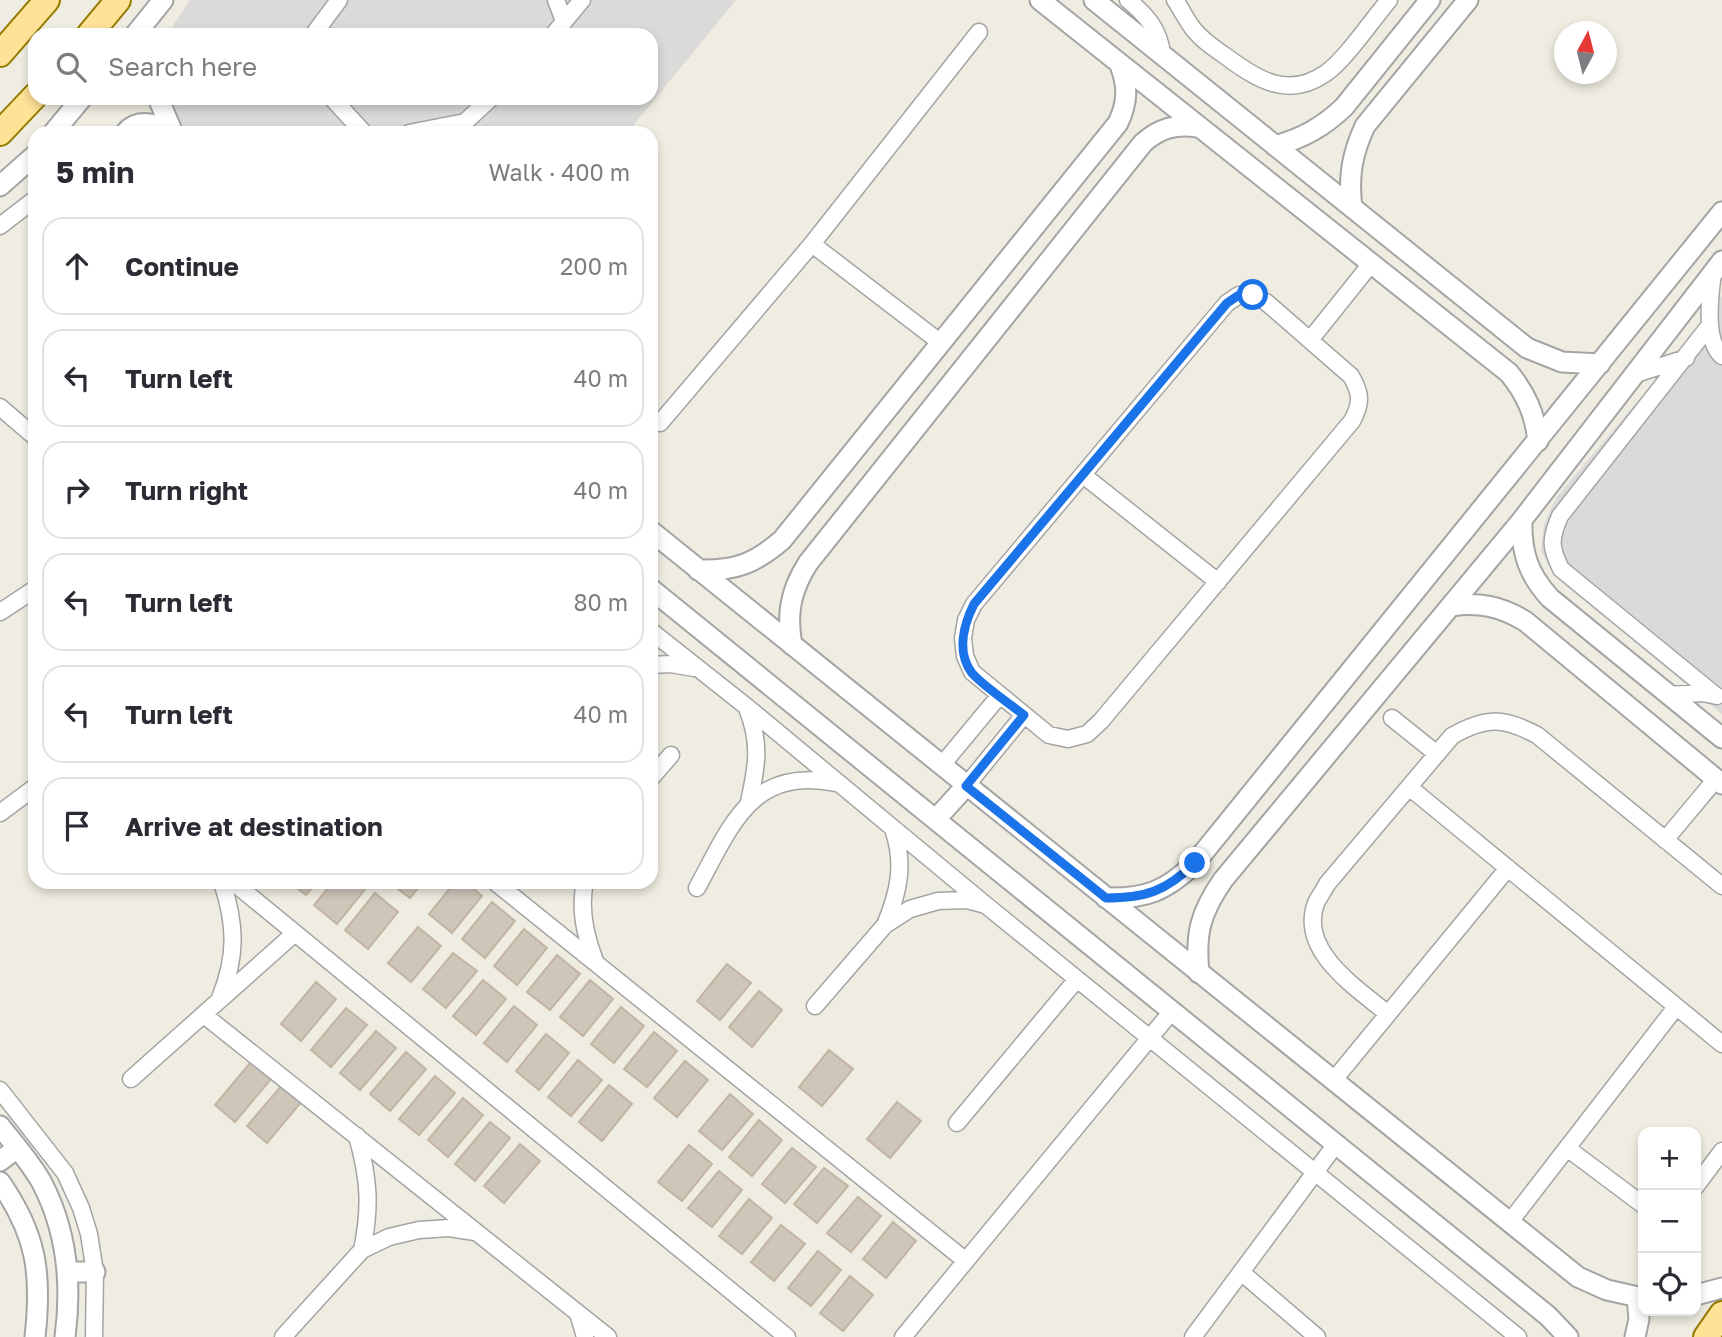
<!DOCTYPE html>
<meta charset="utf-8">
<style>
:root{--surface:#fff;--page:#f2f2f3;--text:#2b2b33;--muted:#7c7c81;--line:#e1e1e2}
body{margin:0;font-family:"Golos Text",sans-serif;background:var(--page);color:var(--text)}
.controls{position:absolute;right:21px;bottom:21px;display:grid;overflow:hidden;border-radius:14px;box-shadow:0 4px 10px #0003}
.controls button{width:63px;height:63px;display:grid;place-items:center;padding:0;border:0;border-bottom:2px solid var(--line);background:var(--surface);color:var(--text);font:35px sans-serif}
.compass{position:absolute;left:1554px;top:21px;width:63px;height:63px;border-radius:50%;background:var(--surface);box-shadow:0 4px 10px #0003;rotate:7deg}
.stop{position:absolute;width:21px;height:21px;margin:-16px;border:5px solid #1a73e8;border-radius:50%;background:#fff}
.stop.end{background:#1a73e8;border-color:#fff;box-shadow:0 2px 7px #0008}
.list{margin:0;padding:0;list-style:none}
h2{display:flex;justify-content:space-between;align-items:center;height:91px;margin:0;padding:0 28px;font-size:30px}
h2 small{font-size:23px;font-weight:400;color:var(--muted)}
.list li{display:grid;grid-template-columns:46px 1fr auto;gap:21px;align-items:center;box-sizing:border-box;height:98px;margin:0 14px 14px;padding:0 14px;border:2px solid var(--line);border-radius:21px}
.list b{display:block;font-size:26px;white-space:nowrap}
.list em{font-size:23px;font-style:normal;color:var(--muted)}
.icon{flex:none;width:38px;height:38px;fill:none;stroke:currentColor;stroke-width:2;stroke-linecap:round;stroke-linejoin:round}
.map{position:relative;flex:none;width:1722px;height:1337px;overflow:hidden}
.search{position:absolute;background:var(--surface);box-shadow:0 4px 10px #0003;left:28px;top:28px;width:630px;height:77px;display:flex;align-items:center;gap:18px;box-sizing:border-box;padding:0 24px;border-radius:21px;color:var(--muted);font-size:26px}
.panel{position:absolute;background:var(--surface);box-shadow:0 4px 10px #0003;left:28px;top:126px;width:630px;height:763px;border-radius:21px}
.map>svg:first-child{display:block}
.residential{fill:#dbdad9}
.building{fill:#cfc6ba;stroke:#c2b5a2;stroke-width:2}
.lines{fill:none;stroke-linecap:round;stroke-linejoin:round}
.minor-casing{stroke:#a4a4a4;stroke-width:19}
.tertiary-casing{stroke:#a4a4a4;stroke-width:23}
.primary-casing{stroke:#957b00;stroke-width:28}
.minor{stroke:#fff;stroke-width:16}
.tertiary{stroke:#fff;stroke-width:19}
.primary{stroke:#ffe296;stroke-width:24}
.route{stroke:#1a73e8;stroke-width:9}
</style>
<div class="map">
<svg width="1722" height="1337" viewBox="0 0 1722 1337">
<rect width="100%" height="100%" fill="#efede1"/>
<path class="residential" d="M190,0H736L627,133H189L180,122L171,98H651V35H171L174,24Z
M1722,296V714L1560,581L1550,568L1541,551L1544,524L1556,498L1674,358Z"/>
<path class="building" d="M289,882H317L306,895Z
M333,882H361L367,887L337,924L314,905Z
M389,882H423L410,898Z
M455,882H465L482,896L452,933L429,914Z
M375,893L398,912L368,949L345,930Z
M492,902L515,921L485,958L462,939Z
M418,927L441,946L411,982L388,963Z
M524,929L547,948L517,985L494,966Z
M453,953L477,971L446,1008L423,989Z
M557,955L580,974L550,1010L527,992Z
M727,964L751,983L720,1020L697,1001Z
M483,980L506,999L476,1035L453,1016Z
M590,980L613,999L583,1036L560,1017Z
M316,982L336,999L301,1041L281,1024Z
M759,991L782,1010L752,1047L729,1027Z
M514,1006L537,1025L507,1062L484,1043Z
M621,1007L644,1026L614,1063L591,1044Z
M346,1008L367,1025L331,1067L311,1050Z
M376,1031L396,1048L360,1090L340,1073Z
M654,1032L677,1051L647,1087L624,1069Z
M546,1034L569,1053L539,1090L516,1071Z
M829,1050L853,1069L822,1106L799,1087Z
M406,1052L426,1069L390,1111L370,1094Z
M578,1060L602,1080L571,1116L548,1097Z
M685,1061L708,1080L677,1117L654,1098Z
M251,1062L271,1079L235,1122L215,1105Z
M435,1076L455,1093L419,1135L399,1119Z
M283,1084L302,1101L267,1143L247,1126Z
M609,1085L632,1104L602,1141L579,1122Z
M730,1094L753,1114L722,1150L699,1131Z
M463,1098L483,1115L448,1157L428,1140Z
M897,1102L921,1121L890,1158L867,1139Z
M759,1120L782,1140L752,1176L729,1157Z
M490,1122L510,1138L475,1181L455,1164Z
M520,1144L540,1161L504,1203L484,1186Z
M689,1145L712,1164L682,1201L658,1182Z
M792,1148L816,1167L785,1203L762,1184Z
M824,1168L848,1186L817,1223L794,1204Z
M719,1171L742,1190L712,1227L688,1208Z
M858,1197L881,1216L851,1252L827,1233Z
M749,1199L772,1218L742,1254L719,1236Z
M893,1222L916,1241L886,1278L863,1259Z
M781,1225L805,1244L774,1281L751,1262Z
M818,1251L841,1270L811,1306L788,1288Z
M850,1276L873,1295L843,1331L820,1313Z"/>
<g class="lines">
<g class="minor-casing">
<path id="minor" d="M556,0L564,21
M1128,0C1147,16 1159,29 1162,54
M1175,0C1182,10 1187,22 1195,31C1203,41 1214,48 1224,55C1256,79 1288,100 1326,73C1345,60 1372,20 1389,0
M313,35L339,0
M553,35L582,0
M332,98L364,133
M460,131L465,122L491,98
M409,133L465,122
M0,226L35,199
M812,244L941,343
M1713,273C1710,294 1704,341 1722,356
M1239,295H1253L1266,302L1351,376C1361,393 1362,403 1352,421L1101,721L1087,734L1068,739L1049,735L972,672L965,656L963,638L966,620L974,604L1227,303Z
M1710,325L1560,516C1550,539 1550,547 1561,569L1715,695
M1310,340L1370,265
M1636,374L1686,358
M0,407L35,437
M660,423L812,244L979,32
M1083,475L1218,582
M0,612L35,589
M651,631L747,707L987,906L1518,1337
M651,665L671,664L694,668
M1668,695L1703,693L1717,696
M747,708C761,743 757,766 749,802
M1392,718L1437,754
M941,766L1000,695
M651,778L671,755
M966,786L1024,715
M1409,787L1722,1044
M0,813L35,787
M1665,840L1716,779
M233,882L787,1337
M495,882L966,1261
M585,882C579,909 585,935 595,961
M697,888C731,826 751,766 836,783
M885,925C899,892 905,863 893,829
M220,998C237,956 236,925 222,882
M815,1006L885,925L910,909L938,901L967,900L982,904
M1388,1014C1357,988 1298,951 1316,903C1319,897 1324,890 1327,884L1452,736C1485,717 1503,717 1537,735L1722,886
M204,1015L608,1337
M131,1079L295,933
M1333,1081L1508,868
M0,1090L65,1173L81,1208L89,1234L95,1272L94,1337
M957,1123L1077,979
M357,1136C369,1178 371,1207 362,1250
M1567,1148L1643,1205
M1696,1186L1722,1151
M1509,1223L1676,1007
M1241,1272L1317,1337
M578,1313L585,1337
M283,1337L362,1250L389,1237L419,1230L449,1228L475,1232
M903,1337L1172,1011
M1193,1337L1336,1144"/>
</g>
<g class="tertiary-casing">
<path id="tertiary" d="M1040,0L1509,373C1526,394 1535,414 1538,441
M1094,0L1527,348L1562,362L1600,364
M135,35L163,0
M158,98L173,133
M53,133L82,98
M125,133C138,118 153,124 171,130
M1275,146C1303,138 1323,127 1344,107L1430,0
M0,186L35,155
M1352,207C1348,177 1352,154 1365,126L1468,0
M1522,520C1521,552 1528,574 1550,598L1722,738
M651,531L1578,1277L1607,1290L1643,1298
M698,570C735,571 754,564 782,540L1118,123C1128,102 1128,86 1120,65
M651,589L1548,1316L1568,1337
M1451,606C1479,602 1500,606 1525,621L1722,784
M792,645C786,613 791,590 808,563L1143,143C1160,128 1175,124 1197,127
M936,819L966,786
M1106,898C1146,899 1166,891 1195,863L1722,212
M1199,973C1195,934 1200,913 1223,880L1522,520L1722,261
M0,1126C14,1144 31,1163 42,1183C67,1231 72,1284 65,1337
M0,1161L17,1148
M0,1182C37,1235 42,1274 35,1337
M68,1272H95
M1696,1295L1722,1288
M1635,1337L1639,1319L1637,1297"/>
</g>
<g class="primary-casing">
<path id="primary" d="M89,35L118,0
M0,54L47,0
M0,133L35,96
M1706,1337L1722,1314"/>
</g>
<use href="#minor" class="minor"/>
<use href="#tertiary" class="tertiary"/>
<use href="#primary" class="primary"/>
</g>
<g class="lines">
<path class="route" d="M1195,863C1166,891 1146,898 1106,898L966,786L1024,715C1011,705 981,684 972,673C956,652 964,624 974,604L1227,303L1239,295H1253"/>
</g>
</svg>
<div class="controls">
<button>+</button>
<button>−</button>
<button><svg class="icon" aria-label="locate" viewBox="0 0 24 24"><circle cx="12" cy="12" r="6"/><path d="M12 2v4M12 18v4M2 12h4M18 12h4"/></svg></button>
</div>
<svg class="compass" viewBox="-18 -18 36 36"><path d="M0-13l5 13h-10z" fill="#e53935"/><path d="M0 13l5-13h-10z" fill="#7c7c81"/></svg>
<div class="stop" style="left:1253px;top:295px"></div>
<div class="stop end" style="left:1195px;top:863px"></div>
<div class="search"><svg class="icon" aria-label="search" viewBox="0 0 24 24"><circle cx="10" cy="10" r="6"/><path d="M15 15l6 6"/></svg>Search here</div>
<section class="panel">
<h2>5 min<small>Walk · 400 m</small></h2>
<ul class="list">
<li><svg class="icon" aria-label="ahead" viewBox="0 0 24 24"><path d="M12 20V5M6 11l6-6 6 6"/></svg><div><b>Continue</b></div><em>200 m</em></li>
<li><svg class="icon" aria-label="left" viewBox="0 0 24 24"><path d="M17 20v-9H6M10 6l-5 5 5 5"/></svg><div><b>Turn left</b></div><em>40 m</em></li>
<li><svg class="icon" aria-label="right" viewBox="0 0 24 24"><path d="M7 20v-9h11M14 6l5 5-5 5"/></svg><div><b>Turn right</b></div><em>40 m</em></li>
<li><svg class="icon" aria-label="left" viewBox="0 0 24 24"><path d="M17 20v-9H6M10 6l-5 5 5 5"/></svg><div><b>Turn left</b></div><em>80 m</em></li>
<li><svg class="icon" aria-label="left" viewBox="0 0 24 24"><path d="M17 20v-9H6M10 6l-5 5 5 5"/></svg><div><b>Turn left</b></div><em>40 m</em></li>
<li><svg class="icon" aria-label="arrive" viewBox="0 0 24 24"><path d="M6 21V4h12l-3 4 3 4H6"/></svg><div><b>Arrive at destination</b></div></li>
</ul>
</section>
</div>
